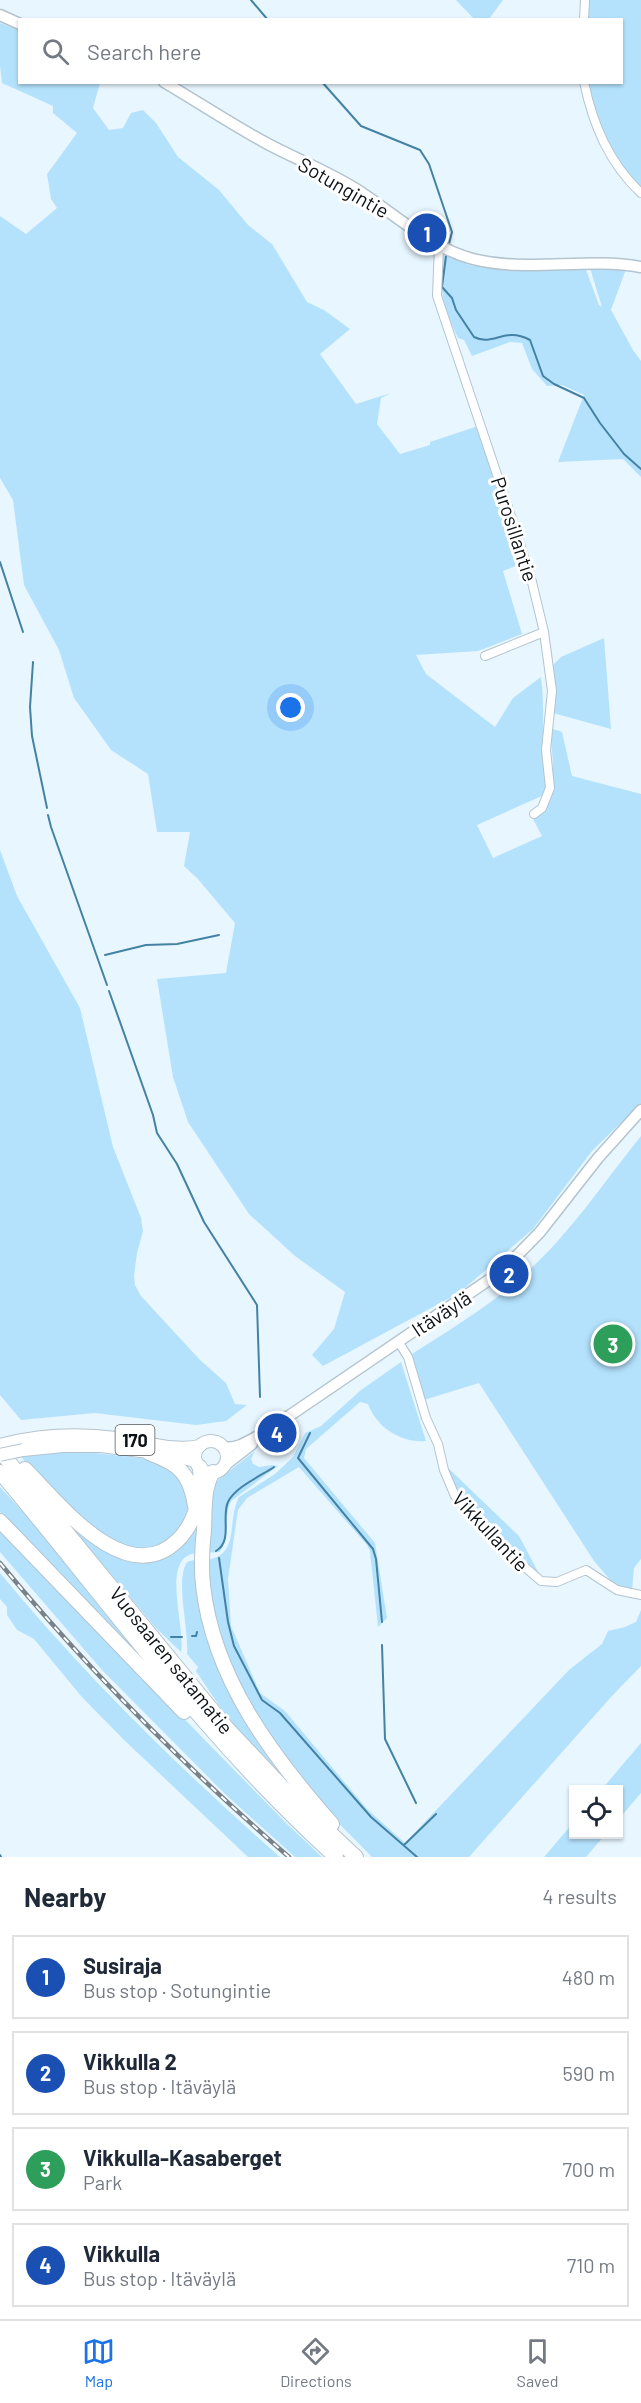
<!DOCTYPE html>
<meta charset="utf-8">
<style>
:root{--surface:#fff;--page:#f6f6f7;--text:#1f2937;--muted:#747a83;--line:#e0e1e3;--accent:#1a73e8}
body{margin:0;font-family:Barlow,sans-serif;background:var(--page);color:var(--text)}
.controls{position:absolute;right:18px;bottom:18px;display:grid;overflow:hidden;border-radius:0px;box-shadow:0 2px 4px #0004}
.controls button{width:54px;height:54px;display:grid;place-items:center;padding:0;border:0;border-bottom:2px solid var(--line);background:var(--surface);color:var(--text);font:30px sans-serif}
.you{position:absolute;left:291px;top:708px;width:21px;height:21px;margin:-15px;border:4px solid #fff;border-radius:50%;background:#1a73e8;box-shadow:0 0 0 9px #1a73e833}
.badge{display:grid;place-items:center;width:39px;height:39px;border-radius:50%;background:var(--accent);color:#fff;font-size:20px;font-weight:700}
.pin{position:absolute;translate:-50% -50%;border:3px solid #fff;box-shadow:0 2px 6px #0006}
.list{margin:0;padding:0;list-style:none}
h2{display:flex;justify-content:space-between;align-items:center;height:78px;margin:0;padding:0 24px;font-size:26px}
h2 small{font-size:20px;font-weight:400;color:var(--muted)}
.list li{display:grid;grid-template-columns:39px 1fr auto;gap:18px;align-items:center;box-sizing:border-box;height:84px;margin:0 12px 12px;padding:0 12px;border:2px solid var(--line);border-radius:0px}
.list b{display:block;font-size:22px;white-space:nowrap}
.list p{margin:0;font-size:20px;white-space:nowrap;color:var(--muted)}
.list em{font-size:20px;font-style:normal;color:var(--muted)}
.icon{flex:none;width:33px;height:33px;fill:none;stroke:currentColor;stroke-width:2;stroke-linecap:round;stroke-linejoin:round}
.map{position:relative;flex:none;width:641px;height:1857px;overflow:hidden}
.search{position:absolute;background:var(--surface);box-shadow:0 2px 4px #0004;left:18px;right:18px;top:18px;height:66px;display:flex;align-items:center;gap:15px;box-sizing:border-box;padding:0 21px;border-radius:0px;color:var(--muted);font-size:22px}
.sheet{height:462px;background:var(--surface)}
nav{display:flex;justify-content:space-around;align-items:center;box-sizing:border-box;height:84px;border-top:2px solid var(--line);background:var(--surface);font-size:16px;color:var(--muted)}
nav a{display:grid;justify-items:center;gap:3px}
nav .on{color:var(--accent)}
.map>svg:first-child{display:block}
.green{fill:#b4e2fd}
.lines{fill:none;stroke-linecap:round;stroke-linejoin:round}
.stream{stroke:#4482a4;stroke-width:2}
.street-casing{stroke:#b3c4cf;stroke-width:10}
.secondary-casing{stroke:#b3c4cf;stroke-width:13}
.primary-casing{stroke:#b3c4cf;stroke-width:14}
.highway-casing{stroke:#b3c4cf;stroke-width:16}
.street{stroke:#fff;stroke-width:8}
.secondary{stroke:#fff;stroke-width:10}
.primary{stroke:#fff;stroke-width:12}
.highway{stroke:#fff;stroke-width:14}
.rail-casing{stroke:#788288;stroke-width:4.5}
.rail{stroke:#fff;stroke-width:2;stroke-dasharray:7;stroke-linecap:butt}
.primary-bridge-casing{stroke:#b3c4cf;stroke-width:14;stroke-linecap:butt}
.primary-bridge{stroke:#fff;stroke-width:12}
.labels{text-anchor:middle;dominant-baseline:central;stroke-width:6;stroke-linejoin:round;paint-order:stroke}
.shield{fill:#fff;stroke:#54585b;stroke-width:1.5}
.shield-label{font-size:18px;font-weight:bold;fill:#0b1115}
.street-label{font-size:20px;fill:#0b1115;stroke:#fff}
</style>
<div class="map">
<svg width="641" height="1857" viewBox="0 0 641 1857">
<rect width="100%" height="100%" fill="#e8f6ff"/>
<path class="green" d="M456,0H503L489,19L475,20Z
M588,0H641V188C608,156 599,126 587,83L622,82V20H587Z
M0,23L19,30L20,82L100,83L93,108L109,130L123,128L131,113L143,110L156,123L178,157L219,190L248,225L272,244L307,302L324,310L350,329L320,354L356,404L391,393L381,398L377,424L400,454L430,445V442L481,425L515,528L506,531L518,565L503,571L522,634L478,651L416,655L426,674L495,727L513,698L541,677C544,701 543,724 543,748C543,764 549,781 544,795L477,825L493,858L542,836L533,819C561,797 552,759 550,728L562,732L572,776L641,794V1103L592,1151L533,1229L459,1293L323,1366L312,1355L334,1329L345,1292L295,1256L249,1214L188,1122L173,1077L157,979L226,973L235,923L197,878L184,866L190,832H157L148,774L111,750L74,698L59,650L24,585L13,500L0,478V216L26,234L57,208L51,199L47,174L77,133L53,113V106L2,83L0,66Z
M444,253L469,265L508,270L585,267L599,305L602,307L590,268L626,269L611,310L633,350L641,361V477L623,459L558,462L584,395L562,385L547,386L532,369L522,343L510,342L472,356L464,340L458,338C442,303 440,293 441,254Z
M604,638L611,729L553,713L552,666L561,657Z
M0,850L17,896L80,1008L113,1147L141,1218L143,1231L137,1253L134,1276L135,1285L141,1296L200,1360L226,1383L235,1404L247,1405L226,1421L196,1425L95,1413L21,1420L0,1395Z
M641,1136V1559L634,1568L632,1591L612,1582L594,1561L479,1383L424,1400L412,1354C451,1329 491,1305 525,1274C569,1235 604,1182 641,1136Z
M401,1362L426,1441C401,1443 377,1428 368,1404L360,1402L306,1449L304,1458L375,1543L387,1618L378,1627L370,1551L367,1545L299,1467L247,1498L238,1510L228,1579L231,1626L260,1693L285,1711L367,1809L405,1843L569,1670L602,1644L608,1631L625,1627L636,1622L641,1610V1666L611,1697L469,1857H372L309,1793L252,1710L216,1632L206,1560C241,1555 226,1523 239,1497L275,1474L293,1457L305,1433L321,1426L361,1390Z
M76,1451L149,1459L179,1473L189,1500L185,1524L174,1539L148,1550L118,1546L72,1511L20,1456Z
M255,1451L251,1459L253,1464L259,1467L272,1465L278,1466L231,1501C223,1517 232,1538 219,1552L207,1553L211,1490L219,1479Z
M444,1464L519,1536L542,1579L501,1540L457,1495Z
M0,1487L60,1552L148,1666L0,1512Z
M200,1505L197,1553C159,1556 186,1626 181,1652L156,1628L55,1507L84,1532L159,1558C187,1545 188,1531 200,1505Z
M0,1527L77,1607L141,1679L157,1691L286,1823L322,1857H295L225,1794L102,1670L0,1552Z
M198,1559L212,1649L301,1796L232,1725L196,1671L198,1667L187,1654C189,1628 175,1582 187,1562Z
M0,1573C85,1676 180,1769 280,1857H248L123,1739L81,1696L34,1639L17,1630L7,1615V1607L0,1599Z
M641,1743V1793L619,1819L618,1790L602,1789Z
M573,1823L574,1834L605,1835L586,1857H544Z"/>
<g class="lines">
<path class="stream" d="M251,0L268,20
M322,82L361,126L420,150L429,164L452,232L449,244
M446,256L442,287L452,298L456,310L474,337C494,347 504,326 530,340L543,376L554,384L584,398L600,423L624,454L641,469
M0,562L23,632
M33,662L30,707L32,736L47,808
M48,815L51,827L107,985
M105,955L146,945L177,944L219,935
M109,991L153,1115L157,1133L177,1164L204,1222L257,1305L260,1397
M310,1433L298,1458L373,1549L376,1559L382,1622
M216,1551C233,1541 221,1517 228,1502C235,1487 261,1476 274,1467
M219,1558L228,1622L234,1646L262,1700L280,1713L371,1817L417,1857
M192,1636H196L197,1632
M171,1637H182
M382,1645L385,1739L416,1803
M404,1845L436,1814
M0,1855L1,1857"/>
<g class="street-casing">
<path id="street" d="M584,20L585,0
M584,82C593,125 609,163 641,193
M439,245L437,296L515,528L531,578L544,632L552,691L546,750L550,788L542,808L534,814
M485,656L544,632
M398,1341L408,1357L426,1418L438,1444L444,1470L455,1496L498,1544L541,1581L557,1582L586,1570L617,1590L641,1595"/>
</g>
<g class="secondary-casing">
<path id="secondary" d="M0,15L20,24
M164,82C198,102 231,124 266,143C296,159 327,171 356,189C394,213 428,247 473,259C528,273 585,257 641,267
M224,1447C238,1450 251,1439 264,1433L502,1271L540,1232L598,1158L641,1110
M224,1466L252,1444"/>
</g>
<g class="primary-casing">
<path id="primary" d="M195 1457a16 16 0 1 1 32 0a16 16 0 1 1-32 0Z
M0,1445C38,1435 77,1433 116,1438C145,1441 171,1452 200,1446
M23,1450L63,1446H101L164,1454L196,1461"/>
</g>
<g class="highway-casing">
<path id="highway" d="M0,1451L226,1727L289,1794L356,1857
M149,1453C179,1464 190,1473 195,1506
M25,1469C59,1503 126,1591 178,1540C197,1521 202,1492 200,1467
M0,1472C110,1603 209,1743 336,1857
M213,1472C203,1488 205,1512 204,1530C202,1549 201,1567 203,1585C213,1678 272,1756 332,1824
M0,1521L184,1712"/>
</g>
<use href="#street" class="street"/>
<use href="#secondary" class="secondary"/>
<use href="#primary" class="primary"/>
<use href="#highway" class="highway"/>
<g class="rail-casing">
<path id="rail" d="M0,1563C87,1669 185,1767 289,1857"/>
</g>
<use href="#rail" class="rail"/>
<g class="primary-bridge-casing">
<path id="primary-bridge" d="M0,1455L23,1450"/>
</g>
<use href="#primary-bridge" class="primary-bridge"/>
</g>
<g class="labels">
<rect class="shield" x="115.5" y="1425" width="39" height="30" rx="4.5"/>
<g class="shield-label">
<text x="135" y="1440">170</text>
</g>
<g class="street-label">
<text transform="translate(344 187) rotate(30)">Sotungintie</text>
<text transform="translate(515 529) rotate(72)">Purosillantie</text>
<text transform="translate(441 1313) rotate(-33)">Itäväylä</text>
<text transform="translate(491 1531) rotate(47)">Vikkullantie</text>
<text transform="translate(172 1660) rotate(51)">Vuosaaren satamatie</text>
</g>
</g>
</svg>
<div class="controls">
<button><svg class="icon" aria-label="locate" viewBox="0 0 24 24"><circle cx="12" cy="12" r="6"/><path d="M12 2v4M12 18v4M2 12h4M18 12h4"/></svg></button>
</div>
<div class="you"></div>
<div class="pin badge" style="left:427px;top:233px;background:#1a4fb4">1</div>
<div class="pin badge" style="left:509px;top:1274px;background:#1a4fb4">2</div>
<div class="pin badge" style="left:613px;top:1344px;background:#2e9e5b">3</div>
<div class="pin badge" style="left:277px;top:1433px;background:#1a4fb4">4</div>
<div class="search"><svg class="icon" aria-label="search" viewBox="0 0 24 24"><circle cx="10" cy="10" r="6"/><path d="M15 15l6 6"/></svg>Search here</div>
</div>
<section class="sheet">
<h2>Nearby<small>4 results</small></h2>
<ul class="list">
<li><span class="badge" style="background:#1a4fb4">1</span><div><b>Susiraja</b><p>Bus stop · Sotungintie</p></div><em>480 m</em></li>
<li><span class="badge" style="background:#1a4fb4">2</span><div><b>Vikkulla 2</b><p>Bus stop · Itäväylä</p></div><em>590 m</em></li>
<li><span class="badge" style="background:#2e9e5b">3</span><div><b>Vikkulla-Kasaberget</b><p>Park</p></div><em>700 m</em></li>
<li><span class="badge" style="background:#1a4fb4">4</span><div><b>Vikkulla</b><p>Bus stop · Itäväylä</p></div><em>710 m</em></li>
</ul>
</section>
<nav>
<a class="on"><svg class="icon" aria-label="map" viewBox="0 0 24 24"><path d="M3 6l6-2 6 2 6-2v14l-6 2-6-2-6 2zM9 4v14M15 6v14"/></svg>Map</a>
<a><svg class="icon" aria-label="directions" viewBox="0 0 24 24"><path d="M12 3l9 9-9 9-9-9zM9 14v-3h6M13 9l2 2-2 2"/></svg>Directions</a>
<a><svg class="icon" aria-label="saved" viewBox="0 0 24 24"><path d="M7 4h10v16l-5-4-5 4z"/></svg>Saved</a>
</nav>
